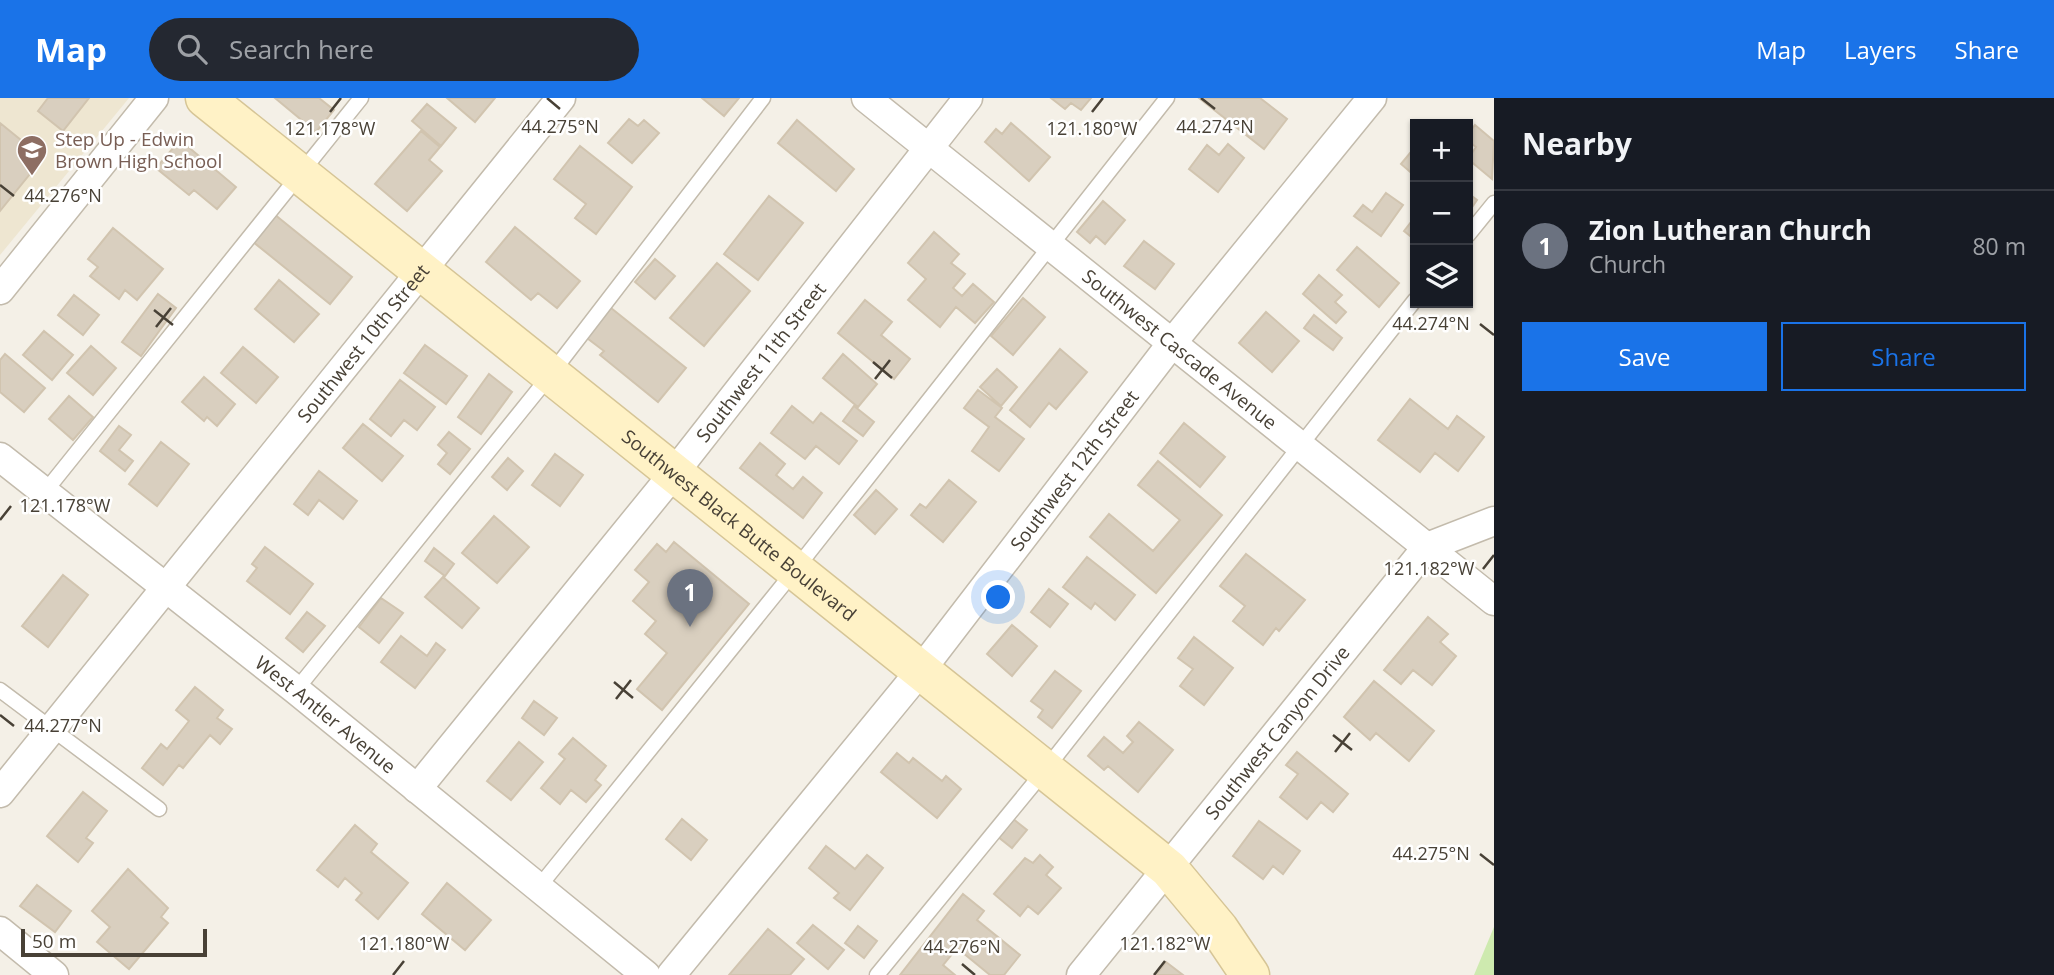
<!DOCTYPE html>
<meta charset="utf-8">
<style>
:root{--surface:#171b24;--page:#242831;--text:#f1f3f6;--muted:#9ea1a6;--line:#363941;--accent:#1a73e8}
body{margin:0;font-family:"Open Sans",sans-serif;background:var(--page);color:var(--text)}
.controls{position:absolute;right:21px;top:21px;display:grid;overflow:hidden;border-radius:0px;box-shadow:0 2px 5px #0004}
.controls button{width:63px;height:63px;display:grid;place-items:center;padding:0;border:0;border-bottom:2px solid var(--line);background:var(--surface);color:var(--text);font:35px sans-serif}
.scale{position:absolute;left:21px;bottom:18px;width:186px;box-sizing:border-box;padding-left:7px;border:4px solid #484136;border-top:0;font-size:19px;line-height:24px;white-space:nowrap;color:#484136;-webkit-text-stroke:5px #fff;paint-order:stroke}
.you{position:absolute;left:999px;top:500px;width:24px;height:24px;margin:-18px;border:5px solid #fff;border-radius:50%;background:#1a73e8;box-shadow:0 0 0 10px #1a73e833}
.badge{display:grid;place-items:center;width:46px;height:46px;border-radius:50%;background:var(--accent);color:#fff;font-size:23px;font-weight:700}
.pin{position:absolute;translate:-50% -58px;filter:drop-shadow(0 2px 4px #0008)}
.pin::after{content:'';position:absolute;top:37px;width:24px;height:21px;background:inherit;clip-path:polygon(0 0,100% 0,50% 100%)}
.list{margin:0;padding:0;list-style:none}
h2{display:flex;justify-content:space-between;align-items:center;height:91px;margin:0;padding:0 28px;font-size:30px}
h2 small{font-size:23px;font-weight:400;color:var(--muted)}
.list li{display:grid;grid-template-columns:46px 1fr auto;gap:21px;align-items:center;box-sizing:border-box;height:112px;padding:0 28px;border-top:2px solid var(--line)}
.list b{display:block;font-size:26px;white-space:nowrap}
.list p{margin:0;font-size:23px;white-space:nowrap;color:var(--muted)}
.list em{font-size:23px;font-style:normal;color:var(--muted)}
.actions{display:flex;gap:14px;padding:21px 28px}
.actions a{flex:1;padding:16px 0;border:2px solid var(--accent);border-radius:0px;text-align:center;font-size:24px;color:var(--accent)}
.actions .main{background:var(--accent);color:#fff}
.icon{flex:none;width:38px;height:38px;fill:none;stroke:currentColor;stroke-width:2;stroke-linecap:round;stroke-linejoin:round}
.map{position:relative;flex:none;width:1494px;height:877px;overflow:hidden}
header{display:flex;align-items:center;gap:42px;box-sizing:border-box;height:98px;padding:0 35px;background:var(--accent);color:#fff}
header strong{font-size:33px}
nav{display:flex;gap:38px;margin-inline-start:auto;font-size:24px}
.search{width:490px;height:63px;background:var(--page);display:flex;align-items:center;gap:18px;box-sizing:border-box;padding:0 24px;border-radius:38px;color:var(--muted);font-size:26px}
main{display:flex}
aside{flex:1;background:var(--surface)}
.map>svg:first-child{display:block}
.education{fill:#eee6d1}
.green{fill:#ceeaaf}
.building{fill:#d9cfbf;stroke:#d1c4af;stroke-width:2}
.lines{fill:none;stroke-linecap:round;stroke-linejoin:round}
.lane-casing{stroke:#c3bbac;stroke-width:17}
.street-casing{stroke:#c3bbac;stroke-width:31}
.secondary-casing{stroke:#d6c596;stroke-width:41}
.lane{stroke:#fff;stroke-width:14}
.street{stroke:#fff;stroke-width:28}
.secondary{stroke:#fff2c6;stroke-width:38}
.ticks{fill:none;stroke:#484136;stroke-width:2.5}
.labels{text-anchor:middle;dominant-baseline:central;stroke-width:5;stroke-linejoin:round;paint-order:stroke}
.education-label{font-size:19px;fill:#785e54;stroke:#fff;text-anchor:start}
.street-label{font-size:19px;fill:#484136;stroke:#fff}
.ticks-label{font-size:18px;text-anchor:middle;fill:#484136;stroke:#fff;stroke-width:5;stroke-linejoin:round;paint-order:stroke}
</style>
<header>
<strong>Map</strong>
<div class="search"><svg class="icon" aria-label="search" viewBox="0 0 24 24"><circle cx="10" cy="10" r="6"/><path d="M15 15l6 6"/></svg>Search here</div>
<nav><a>Map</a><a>Layers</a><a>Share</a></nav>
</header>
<main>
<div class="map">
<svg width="1494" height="877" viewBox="0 0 1494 877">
<rect width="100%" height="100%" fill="#f4f0e7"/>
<path class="education" d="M0,0H129L0,157Z"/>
<path class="green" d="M1494,829V877H1474Z"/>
<path class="building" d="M48,0H89L63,33L38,13Z
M275,0H319L334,12L316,34Z
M447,0H495L475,24Z
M702,0H739L724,18Z
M1051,0H1091L1081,12L1071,5L1065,11Z
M1199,0H1260L1287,21L1264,51Z
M427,6L456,30L441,48L412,23Z
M629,21L638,28L644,22L659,35L632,65L608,45Z
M797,22L854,71L836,93L778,45Z
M0,25L43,60L0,113Z
M1011,25L1050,59L1029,83L985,44L996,31L1002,36Z
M1475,27L1494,43L1492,81L1468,61L1476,49L1468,43V36Z
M421,33L440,49L429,62L442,73L407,113L375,86Z
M180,42L236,89L217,111L194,92L189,97L156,70Z
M1228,46L1244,60L1218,94L1189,71L1207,47L1219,57Z
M580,48L632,89L596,136L575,120L586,106L554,81Z
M1415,49V78L1401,66Z
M1386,95L1403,107L1381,138L1354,118L1363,107L1372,114Z
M1468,95L1477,102L1468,115Z
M769,98L803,125L758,182L724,156Z
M1103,103L1125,122L1105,146L1096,138L1090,145L1077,134Z
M274,116L352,179L330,206L252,143Z
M1415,119V142L1404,133Z
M515,129L580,183L557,210L538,195L531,202L486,164Z
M113,130L163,171L137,202L125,192L119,201L90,178L98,169L88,161Z
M934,134L959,156L951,165L965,176L953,190L962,198L973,186L994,204L975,225L956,209L940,229L908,202L926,181L908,165Z
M1144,143L1174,166L1155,191L1124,168Z
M1357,149L1399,185L1379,209L1337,172Z
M655,161L675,178L655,201L635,184Z
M717,165L750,193L704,248L670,220Z
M1319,177L1342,197L1335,204L1346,214L1336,225L1303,196Z
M279,182L319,216L294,244L255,211Z
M158,196L176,210L141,258L122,244Z
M74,197L99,217L83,237L58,217Z
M1023,200L1045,219L1013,257L991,238Z
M865,202L892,224L881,237L910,261L894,281L838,235Z
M611,210L686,270L658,304L600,257L604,253L587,240Z
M1266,214L1299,243L1272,274L1239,245Z
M1314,217L1342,240L1333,252L1304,230Z
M44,233L73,257L52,282L23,257Z
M425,247L467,278L446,306L404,275Z
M91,248L116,270L93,297L67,275Z
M243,249L278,279L256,305L221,275Z
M1060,251L1087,274L1056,311L1049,305L1030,329L1010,312Z
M5,256L45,290L24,314L0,294V262Z
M843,256L877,286L858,309L823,280Z
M997,271L1017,289L1001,308L980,289Z
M489,276L512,294L481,336L458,319Z
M204,279L235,306L217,328L207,319L204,323L182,304Z
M400,282L435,309L417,332L404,322L391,338L370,321Z
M978,292L1002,310L995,319L1024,341L999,373L972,353L989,329L964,310Z
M69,298L93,319L73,342L49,321Z
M1410,301L1448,331L1457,318L1484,339L1458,373L1435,355L1420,374L1378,342Z
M792,308L813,325L821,315L857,343L839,366L816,348L805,361L771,335Z
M854,308L874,324L863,338L843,323Z
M1184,325L1225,359L1200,389L1160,355Z
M363,326L403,358L382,383L343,350Z
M119,328L131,337L119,352L133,363L125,373L100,353Z
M449,334L470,351L450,376L438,366L447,355L438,347Z
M161,344L189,366L157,408L129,386Z
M760,345L785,366L776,377L793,391L803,379L822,395L803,420L740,370Z
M555,356L583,377L560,408L532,387Z
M508,360L523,373L507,392L492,379Z
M1158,363L1222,417L1156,495L1090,439L1109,416L1153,453L1180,422L1138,387Z
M319,373L357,403L343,421L319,402L308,417L294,406Z
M949,382L976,404L943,444L911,417L920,406L926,410Z
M876,392L897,411L875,436L854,417Z
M494,418L529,449L497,485L462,455Z
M674,444L749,506L662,612L637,591L667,555L645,536L656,523L633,503L649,484L635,472L657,446L666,454Z
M265,449L313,486L290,516L247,483L257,470L252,466Z
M434,450L454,466L445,478L425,463Z
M1246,456L1305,502L1279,533L1276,530L1263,547L1233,523L1245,508L1220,488Z
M1087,459L1135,497L1115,522L1095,505L1091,511L1063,489Z
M63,477L88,497L48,549L22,528Z
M443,479L479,510L462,530L425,499Z
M1049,491L1068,506L1050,529L1031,514Z
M381,500L403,515L379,545L359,529Z
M307,514L325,528L303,554L286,540Z
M1428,519L1448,536L1440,544L1456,558L1432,587L1413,572L1401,586L1384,572Z
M1012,527L1037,548L1012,578L987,556Z
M401,538L427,558L436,545L445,552L415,590L381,564Z
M1194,539L1233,570L1204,607L1180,588L1193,571L1178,560Z
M1055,573L1081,593L1052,630L1038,619L1043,612L1031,603Z
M1374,583L1434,633L1409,663L1376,635L1370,642L1344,619Z
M195,589L223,612L217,620L232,631L220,646L210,637L183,670L179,667L163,687L142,670L161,646L167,651L189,623L176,612Z
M534,603L557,620L544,637L522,620Z
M1139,624L1173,652L1138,694L1108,668L1104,672L1088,658L1104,639L1123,655L1133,644L1127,638Z
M573,640L606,668L595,682L601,687L586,704L571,692L560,706L541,690L565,661L559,656Z
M519,644L543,664L511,702L487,683Z
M1297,654L1348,696L1333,714L1321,704L1307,721L1280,699L1298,676L1286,667Z
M897,655L909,665L913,660L942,683L946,678L961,691L937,720L881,674Z
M83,694L107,713L86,740L93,745L78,764L47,738Z
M1012,720L1027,732L1012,750L997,738Z
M682,721L707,742L691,762L666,741Z
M1259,723L1300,753L1283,776L1273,768L1263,781L1233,758Z
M355,727L377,746L371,754L408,785L378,821L356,802L362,795L345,780L338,789L317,772Z
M826,748L855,771L867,757L883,770L850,812L834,800L839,795L809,770Z
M1040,757L1053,769L1046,777L1061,790L1038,816L1028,808L1020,818L994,796L1025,760L1033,765Z
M128,771L168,810L161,819L168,825L129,871L97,844L110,829L92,813Z
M447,785L491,822L465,852L422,816Z
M37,787L71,813L55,834L20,808Z
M963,796L984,813L977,822L1020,857L1004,877H990L957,850L943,867L955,877H900Z
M813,827L844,852L828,871L797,845Z
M858,828L877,843L864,860L845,845Z
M768,831L804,861L790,877H729Z
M1166,864L1183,877H1156Z"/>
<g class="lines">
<g class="lane-casing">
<path id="lane" d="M1468,137L1494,105
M44,395L361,0
M0,592L159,711
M296,592L551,276L763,0
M538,790L795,472L1167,0
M877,877L1045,672L1415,202"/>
</g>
<g class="street-casing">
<g id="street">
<path id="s1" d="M866,0L1494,503"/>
<path d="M0,192L154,0"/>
<path id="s2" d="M0,359L296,592L646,877"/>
<path id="s3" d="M417,691L674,375L968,0"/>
<path id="s4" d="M0,695L561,0"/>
<path d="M0,833L54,877"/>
<path id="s5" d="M671,877L921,572L1172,245L1372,0"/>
<path id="s6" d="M1081,877L1427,449L1494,423"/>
</g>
</g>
<g class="secondary-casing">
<g id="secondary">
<path id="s7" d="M205,0L1169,771L1219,831L1250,877"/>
</g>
</g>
<use href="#lane" class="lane"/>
<use href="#street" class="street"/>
<use href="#secondary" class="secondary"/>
</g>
<path class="ticks" d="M547,0L560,11M1201,0L1215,11M330,14L341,0M1092,14L1103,0M0,87L14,98M154,212L173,227M1480,226L1494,237M156,229L171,210M873,264L892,280M875,281L890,262M0,422L11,408M1483,471L1494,457M614,584L633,600M616,601L631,582M0,617L14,628M1333,637L1352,652M1335,654L1350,635M1480,756L1494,767M962,866L975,877M393,877L404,863M1154,877L1165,863"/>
<defs>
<g id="school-pin" transform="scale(1.575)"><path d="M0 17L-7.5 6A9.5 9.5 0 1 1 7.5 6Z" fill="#8d6e63" stroke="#fff"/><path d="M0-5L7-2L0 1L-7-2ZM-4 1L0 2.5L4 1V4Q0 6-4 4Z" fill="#fff"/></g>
</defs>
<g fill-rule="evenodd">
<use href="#school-pin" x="32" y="52"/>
</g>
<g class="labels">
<g class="education-label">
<text x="55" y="41">Step Up - Edwin<tspan x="55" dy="22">Brown High School</tspan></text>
</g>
<g class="street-label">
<text stroke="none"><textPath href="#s4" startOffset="578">Southwest 10th Street</textPath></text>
<text stroke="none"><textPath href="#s1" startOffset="402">Southwest Cascade Avenue</textPath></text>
<text stroke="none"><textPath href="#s3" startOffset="548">Southwest 11th Street</textPath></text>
<text stroke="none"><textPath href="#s5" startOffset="646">Southwest 12th Street</textPath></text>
<text stroke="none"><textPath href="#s7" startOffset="684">Southwest Black Butte Boulevard</textPath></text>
<text stroke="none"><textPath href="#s2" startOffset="415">West Antler Avenue</textPath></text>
<text stroke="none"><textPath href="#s6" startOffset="312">Southwest Canyon Drive</textPath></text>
</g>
</g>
<g class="ticks-label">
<text x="560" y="35">44.275°N</text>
<text x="1215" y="35">44.274°N</text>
<text x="330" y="37">121.178°W</text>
<text x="1092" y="37">121.180°W</text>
<text x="63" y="104">44.276°N</text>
<text x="1431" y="232">44.274°N</text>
<text x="65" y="414">121.178°W</text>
<text x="1429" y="477">121.182°W</text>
<text x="63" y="634">44.277°N</text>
<text x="1431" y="762">44.275°N</text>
<text x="404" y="852">121.180°W</text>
<text x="1165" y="852">121.182°W</text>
<text x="962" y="855">44.276°N</text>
</g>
</svg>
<div class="controls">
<button>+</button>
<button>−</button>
<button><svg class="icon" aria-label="layers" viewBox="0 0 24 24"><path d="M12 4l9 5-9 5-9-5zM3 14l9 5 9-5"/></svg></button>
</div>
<div class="scale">50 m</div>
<div class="you"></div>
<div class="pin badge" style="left:690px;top:529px;background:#6b7280">1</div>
</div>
<aside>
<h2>Nearby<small></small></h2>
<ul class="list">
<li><span class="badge" style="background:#6b7280">1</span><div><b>Zion Lutheran Church</b><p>Church</p></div><em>80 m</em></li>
</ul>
<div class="actions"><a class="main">Save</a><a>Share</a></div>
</aside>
</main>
